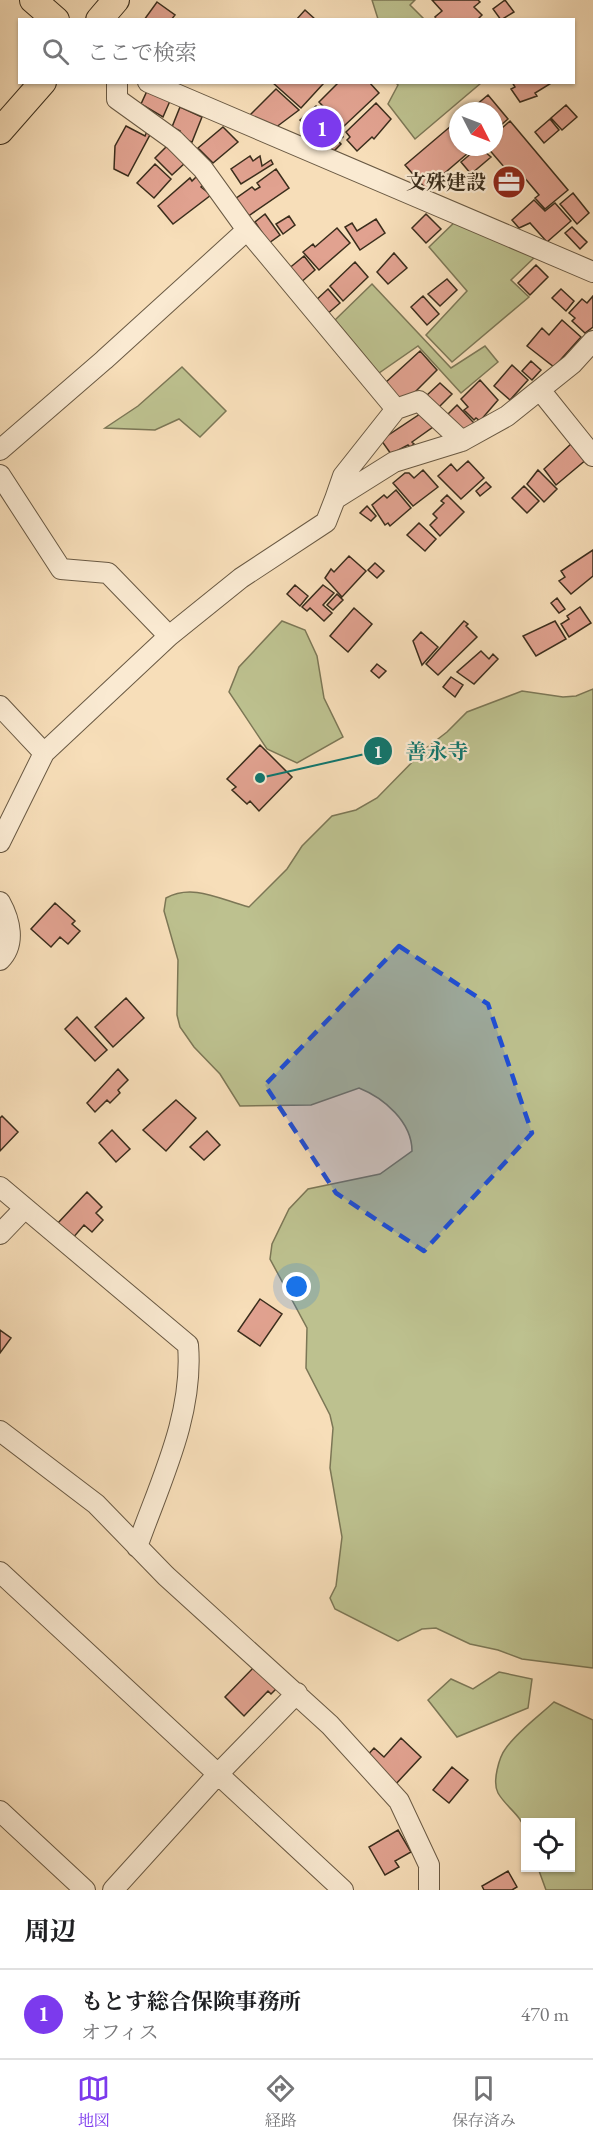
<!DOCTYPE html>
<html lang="ja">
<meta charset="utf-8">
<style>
:root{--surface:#fff;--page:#f6f6f6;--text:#202124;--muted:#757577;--line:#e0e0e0;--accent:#7c3aed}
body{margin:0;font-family:"EB Garamond","Noto Serif JP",serif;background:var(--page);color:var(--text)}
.controls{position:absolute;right:18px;bottom:18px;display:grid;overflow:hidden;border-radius:0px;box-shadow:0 2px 4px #0004}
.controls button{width:54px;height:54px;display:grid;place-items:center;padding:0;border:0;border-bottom:2px solid var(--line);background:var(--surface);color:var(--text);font:30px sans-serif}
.compass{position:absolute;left:449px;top:102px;width:54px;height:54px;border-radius:50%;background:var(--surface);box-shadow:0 2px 4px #0004;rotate:132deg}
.you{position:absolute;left:297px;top:1287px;width:21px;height:21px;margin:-15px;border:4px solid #fff;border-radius:50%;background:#1a73e8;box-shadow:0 0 0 9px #1a73e833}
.badge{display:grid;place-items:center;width:39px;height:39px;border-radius:50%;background:var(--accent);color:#fff;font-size:20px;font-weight:700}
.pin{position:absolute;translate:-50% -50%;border:3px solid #fff;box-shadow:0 2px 6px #0006}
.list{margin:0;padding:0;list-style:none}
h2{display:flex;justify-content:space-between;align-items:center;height:78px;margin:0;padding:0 24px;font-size:26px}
h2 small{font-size:20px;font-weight:400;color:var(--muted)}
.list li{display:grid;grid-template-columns:39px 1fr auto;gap:18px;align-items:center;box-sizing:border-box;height:90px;padding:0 24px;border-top:2px solid var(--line)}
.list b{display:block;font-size:22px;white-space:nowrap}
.list p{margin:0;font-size:20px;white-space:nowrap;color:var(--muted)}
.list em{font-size:20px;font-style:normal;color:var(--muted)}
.icon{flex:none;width:33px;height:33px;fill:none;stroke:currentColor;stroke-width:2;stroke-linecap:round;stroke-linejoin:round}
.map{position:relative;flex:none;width:593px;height:1890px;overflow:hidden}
.search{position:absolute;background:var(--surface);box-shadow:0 2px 4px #0004;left:18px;right:18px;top:18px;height:66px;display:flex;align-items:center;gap:15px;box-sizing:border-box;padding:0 21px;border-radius:0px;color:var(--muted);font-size:22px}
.sheet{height:168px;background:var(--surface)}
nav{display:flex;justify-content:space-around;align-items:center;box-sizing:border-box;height:84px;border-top:2px solid var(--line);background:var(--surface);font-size:16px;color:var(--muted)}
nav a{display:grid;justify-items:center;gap:3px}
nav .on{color:var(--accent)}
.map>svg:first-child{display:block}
.green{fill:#bdc18f;stroke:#7c7756;stroke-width:1.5}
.building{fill:#e1a290;stroke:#3a2d1c;stroke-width:1.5}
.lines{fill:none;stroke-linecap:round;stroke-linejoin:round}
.minor-casing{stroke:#695943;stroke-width:22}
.major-casing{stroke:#3a2d1c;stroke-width:28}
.minor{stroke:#faead2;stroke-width:20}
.major{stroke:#f7deb9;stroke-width:26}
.marked{fill:#1d4ed8;fill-opacity:0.2;stroke:#1d4ed8;stroke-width:4.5;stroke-dasharray:12 8;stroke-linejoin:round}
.labels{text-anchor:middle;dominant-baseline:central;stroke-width:4.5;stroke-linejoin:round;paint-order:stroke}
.poi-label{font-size:20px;font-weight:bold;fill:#3a2d1c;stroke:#faead2;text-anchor:end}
.leader{fill:none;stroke:#0f766e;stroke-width:2}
.callout-dot{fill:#0f766e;stroke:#faead2;stroke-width:2}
.mark-label{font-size:18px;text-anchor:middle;font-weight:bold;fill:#fff}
.callout-label{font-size:21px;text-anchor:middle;font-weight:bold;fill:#0f766e;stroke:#faead2;stroke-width:4.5;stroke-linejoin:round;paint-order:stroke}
</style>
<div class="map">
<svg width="593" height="1890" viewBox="0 0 593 1890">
<rect width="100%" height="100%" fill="#f7deb9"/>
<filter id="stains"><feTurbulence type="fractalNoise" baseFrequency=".00333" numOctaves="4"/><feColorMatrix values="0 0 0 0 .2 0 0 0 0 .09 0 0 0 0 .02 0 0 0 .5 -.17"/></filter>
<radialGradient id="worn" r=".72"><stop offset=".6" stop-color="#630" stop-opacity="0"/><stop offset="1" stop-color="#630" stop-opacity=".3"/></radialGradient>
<path class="green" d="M372,0H415L410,5L424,19H378Z
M396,83H481L415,139L388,104L398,85Z
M458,219L538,254L511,280L529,297L452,362L426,335L467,291L429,247Z
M372,284L451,368L485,346L498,362L461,393L418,346L379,373L335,320Z
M182,367L226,411L200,437L179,419L155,430L105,428L138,406Z
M282,621L305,630L317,656L324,698L343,737L297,763L267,749L229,692L239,667Z
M593,689V1668L522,1659L498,1650L470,1644L436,1628L422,1629L398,1641L335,1609L330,1598L336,1586L342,1537L330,1468L333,1428L330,1415L306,1368L307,1328L270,1259L272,1244L289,1209L308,1189L380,1174L412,1151C412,1122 384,1098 359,1088L311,1105L240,1106L220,1074L194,1047L180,1027L177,1015L178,960L164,911L166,898C193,883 221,900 249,907L287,869L302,846L332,816L356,810L377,798L425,749L447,732L467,712L522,691L563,697L576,696Z
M499,1672L532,1679L528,1708L457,1737L428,1700L451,1679L473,1689Z
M554,1702L593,1720V1890H546L538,1868H570V1822H526L525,1830C521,1815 506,1807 498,1793C492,1782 499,1757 506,1748C518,1731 539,1716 554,1702Z"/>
<path class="building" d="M432,0H478L480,2L474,7L482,15L477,20H437L435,17L442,11Z
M505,0L514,12L501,20L493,9Z
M157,2L175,15L171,20H144Z
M305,10L316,20H296Z
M272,82H321L323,84L301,108Z
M339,82H369L379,93L343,127L319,102Z
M512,82H553L535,93L537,96L520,102L511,89L515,87Z
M276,89L299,110L275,128L249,116Z
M147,91L170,101L163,117L141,104Z
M488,95L508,119L494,131V111H469Z
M376,103L391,119L374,139L372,137L357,151L347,140L350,137L346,132Z
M566,105L577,117L562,130L551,118Z
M316,106L343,137L338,141L341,144L334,151L322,145L300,120Z
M180,107L202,117L192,142L183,139L184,136L179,134L180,131L172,127Z
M550,119L559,130L544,143L535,132Z
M458,120V147H475L426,189L405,165Z
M510,121L568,190L545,209L535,198L539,195L518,170L511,175L487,147H494V135Z
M126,126L145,136L148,129L152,131L128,176L114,169L115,146Z
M223,127L238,142L213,163L198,148Z
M167,146L185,163L172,175L155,158Z
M479,147L491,157L471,174L461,162Z
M250,156L253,161L260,156L262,166L271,160L273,164L241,184L231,169Z
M155,164L171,179L154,198L137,183Z
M276,169L289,188L247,217L235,199L252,187L255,190L260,187L257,183Z
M197,176L204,184L201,187L211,195L173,224L158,206L190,178L192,181Z
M573,193L589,213L577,224L560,204Z
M534,200L545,211L555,203L571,221L547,242L530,223L519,228L512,220Z
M265,214L280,235L269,243L255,222Z
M426,214L441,229L426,243L412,228Z
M289,216L295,225L283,234L276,224Z
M376,219L385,233L360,250L345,227L352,223L357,231Z
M572,227L587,242L580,249L565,233Z
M337,228L350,243L319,270L303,252L313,244L315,247Z
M394,253L407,268L388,284L377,272Z
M304,256L315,270L299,284L287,270Z
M355,262L368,277L343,301L330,286Z
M536,265L548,277L530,295L518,283Z
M447,279L457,290L440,306L428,294Z
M328,289L340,303L326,315L314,302Z
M561,289L574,301L566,311L552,298Z
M423,296L439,314L427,325L411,307Z
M593,296V327L585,333L572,321L575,318L569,313L582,299L587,303Z
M562,320L581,337L554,367L527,346L542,328L549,335Z
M420,351L437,370L409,398L406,395L400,400L385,383Z
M531,361L541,370L532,380L522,371Z
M512,365L528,380L510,400L494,386Z
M480,380L498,400L480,421L476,418L474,420L464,410L468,407L461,399Z
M440,383L452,394L438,408L426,396Z
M457,405L474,423L462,431L447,415Z
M423,412L433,427L412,442L414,444L410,447L408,445L391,454L381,440Z
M572,443L587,459L556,485L544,469Z
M468,461L484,478L461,499L438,476L451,464L457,471Z
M423,470L438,487L413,506L393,483L405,473H409L414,478Z
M538,470L557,489L544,502L527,484Z
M486,482L491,487L480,496L476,491Z
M524,486L539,501L527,513L512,498Z
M396,490L411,508L390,526L388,523L385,525L372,505L384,495L387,498Z
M447,495L464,512L440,536L430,525L437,518L433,514L444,503L441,501Z
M367,506L376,516L371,521L360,513Z
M419,523L436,539L425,551L407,535Z
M593,550V576L571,594L559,581L565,577L561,571Z
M349,556L366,571L342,597L325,578L331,569L334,572Z
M375,563L384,571L377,578L368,570Z
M295,585L308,596L300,606L287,594Z
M323,585L334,593L323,605L332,613L324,621L310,608L307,611L302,607Z
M337,594L343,600L333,610L327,605Z
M557,598L565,609L559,613L551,603Z
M580,607L591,623L569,637L561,624L569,619L567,616Z
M354,608L372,624L348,652L330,636Z
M464,621L468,624L466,626L477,637L438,675L426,664Z
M555,621L566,639L536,656L523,636Z
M421,632L438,647L422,665L413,641Z
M481,651L489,659L493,654L498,659L474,684L457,672Z
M377,664L386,671L379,678L371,671Z
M451,677L463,685L455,697L443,687Z
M260,745L292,777L259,811L250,801L247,804L232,790L236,787L227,779Z
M55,903L75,921L72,924L80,931L68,944L60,937L51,947L31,929Z
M126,998L144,1018L113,1047L95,1027Z
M77,1017L107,1050L95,1061L65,1029Z
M118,1069L128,1080L118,1090L120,1093L110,1103L107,1100L95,1112L87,1103Z
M176,1100L196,1118L166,1151L143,1130Z
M2,1116L18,1132L0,1151V1118Z
M112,1130L130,1149L116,1162L99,1143Z
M207,1131L220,1145L204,1160L190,1147Z
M87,1192L102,1207L96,1213L103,1220L92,1232L84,1225L72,1239L57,1224Z
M260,1299L282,1314L260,1346L238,1331Z
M0,1330L11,1338L0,1353Z
M256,1665L278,1687L271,1694L268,1691L244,1716L225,1697Z
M401,1738L421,1757L394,1786L364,1759L374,1748L384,1757Z
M452,1767L468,1780L449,1803L433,1790Z
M398,1830L411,1852L395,1861L399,1867L385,1875L369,1847Z
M508,1871L517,1887L512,1890H484L482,1886Z"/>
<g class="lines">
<g class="minor-casing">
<path id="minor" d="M148,82L593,272
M247,230L396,409L343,476L335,499
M540,390L593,456
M396,409L419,401L462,441
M0,450L104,360L247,230L203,169L174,140L117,99V82
M0,475L61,569L108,573L169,636
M0,706L44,753
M0,842L44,753L169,636L241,578L326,522L335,499L394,462L462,441L507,416L572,364L593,341
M0,902C10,920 16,944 0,960
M0,1187L188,1345C194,1415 160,1482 137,1547
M0,1234L24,1209
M0,1431L96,1504L166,1576L330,1725L399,1801L429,1865V1890
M0,1572L343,1890
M0,1811L85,1890
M113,1890L218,1774L297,1693"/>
</g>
<g class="major-casing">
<path id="major" d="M33,0L56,20
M99,20L116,0
M0,131L43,82"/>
</g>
<use href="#minor" class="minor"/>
<use href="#major" class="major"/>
</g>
<path class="marked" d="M399,946L488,1004L532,1133L424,1251L336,1193L265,1085Z"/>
<defs>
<g id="office-disc" transform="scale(1.725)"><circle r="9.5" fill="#8f2418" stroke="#faead2"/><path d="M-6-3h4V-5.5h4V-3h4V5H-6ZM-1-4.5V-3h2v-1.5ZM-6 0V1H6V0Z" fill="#fff"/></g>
</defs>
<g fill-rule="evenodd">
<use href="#office-disc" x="509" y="182"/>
</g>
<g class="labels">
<g class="poi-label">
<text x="486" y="182">文殊建設</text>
</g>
</g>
<path class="leader" d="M260 778L378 751"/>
<g class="callout-dot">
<circle cx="260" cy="778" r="6"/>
<circle cx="378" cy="751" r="15"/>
</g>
<g class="mark-label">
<text x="378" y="758">1</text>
</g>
<g class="callout-label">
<text x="437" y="759">善永寺</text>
</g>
<rect width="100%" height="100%" filter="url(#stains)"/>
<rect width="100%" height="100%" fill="url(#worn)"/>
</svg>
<div class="controls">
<button><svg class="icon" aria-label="locate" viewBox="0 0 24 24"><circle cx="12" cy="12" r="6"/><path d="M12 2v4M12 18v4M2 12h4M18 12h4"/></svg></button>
</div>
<svg class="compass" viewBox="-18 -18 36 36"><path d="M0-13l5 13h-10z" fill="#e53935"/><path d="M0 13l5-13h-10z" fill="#757577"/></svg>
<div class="you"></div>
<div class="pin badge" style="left:322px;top:128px">1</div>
<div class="search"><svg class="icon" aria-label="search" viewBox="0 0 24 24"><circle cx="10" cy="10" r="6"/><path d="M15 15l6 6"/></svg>ここで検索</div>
</div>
<section class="sheet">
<h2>周辺<small></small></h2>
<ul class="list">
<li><span class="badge">1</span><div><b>もとす総合保険事務所</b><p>オフィス</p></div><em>470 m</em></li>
</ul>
</section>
<nav>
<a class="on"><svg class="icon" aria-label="map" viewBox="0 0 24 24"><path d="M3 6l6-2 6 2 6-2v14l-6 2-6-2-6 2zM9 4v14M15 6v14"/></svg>地図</a>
<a><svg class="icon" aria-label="directions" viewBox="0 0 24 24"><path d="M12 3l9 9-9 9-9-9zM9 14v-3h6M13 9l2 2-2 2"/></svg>経路</a>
<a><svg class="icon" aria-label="saved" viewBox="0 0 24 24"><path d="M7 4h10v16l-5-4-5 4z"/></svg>保存済み</a>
</nav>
